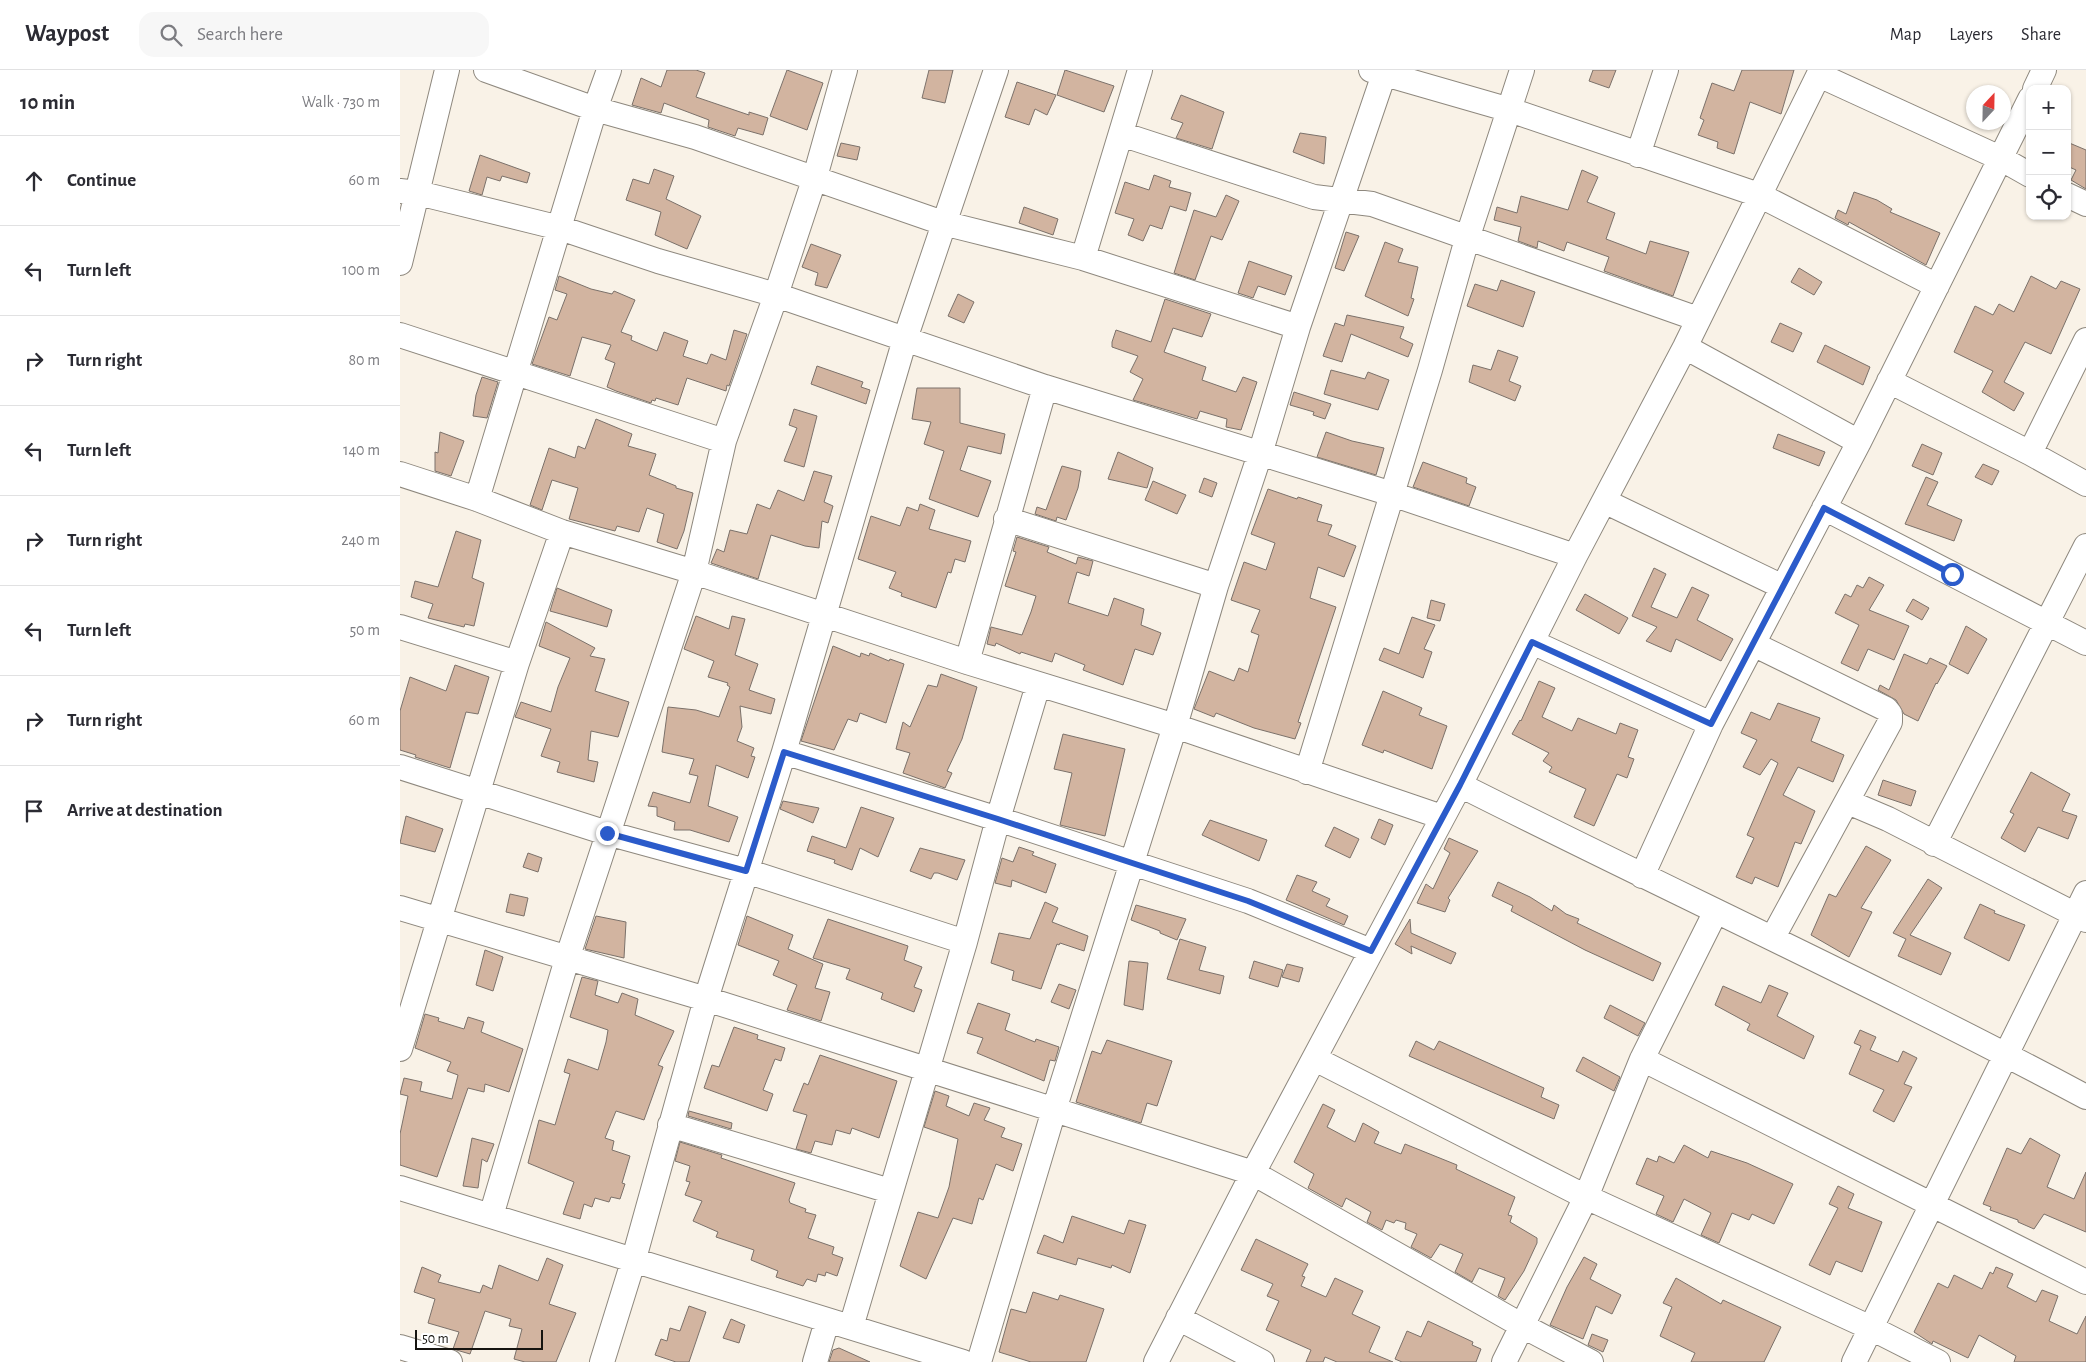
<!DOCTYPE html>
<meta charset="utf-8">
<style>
:root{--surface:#fff;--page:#f7f7f7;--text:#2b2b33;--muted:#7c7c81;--line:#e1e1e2}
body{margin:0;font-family:"Alegreya Sans",sans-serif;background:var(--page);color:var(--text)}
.controls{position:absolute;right:15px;top:15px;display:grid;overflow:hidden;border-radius:10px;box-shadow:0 1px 4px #0004}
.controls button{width:45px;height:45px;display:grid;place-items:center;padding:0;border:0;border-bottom:1px solid var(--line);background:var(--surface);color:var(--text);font:25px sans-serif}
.compass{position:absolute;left:1566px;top:15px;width:45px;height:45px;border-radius:50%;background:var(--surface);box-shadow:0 1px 4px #0004;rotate:22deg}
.scale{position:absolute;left:15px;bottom:12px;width:128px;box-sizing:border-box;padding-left:5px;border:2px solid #161410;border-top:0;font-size:14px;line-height:18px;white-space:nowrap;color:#161410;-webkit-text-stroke:4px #fff;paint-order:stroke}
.stop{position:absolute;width:15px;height:15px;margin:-11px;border:4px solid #2b5bca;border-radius:50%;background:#fff}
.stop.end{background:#2b5bca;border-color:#fff;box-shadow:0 1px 5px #0008}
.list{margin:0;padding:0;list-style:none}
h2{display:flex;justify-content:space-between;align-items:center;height:65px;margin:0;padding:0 20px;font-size:21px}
h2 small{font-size:16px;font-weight:400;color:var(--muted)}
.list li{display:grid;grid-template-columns:32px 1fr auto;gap:15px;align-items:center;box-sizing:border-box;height:90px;padding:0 20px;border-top:1px solid var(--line)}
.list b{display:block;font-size:19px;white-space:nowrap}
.list em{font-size:16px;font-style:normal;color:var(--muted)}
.icon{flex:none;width:28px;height:28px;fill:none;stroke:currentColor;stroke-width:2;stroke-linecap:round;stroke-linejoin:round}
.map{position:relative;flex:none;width:1686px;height:1292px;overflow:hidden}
header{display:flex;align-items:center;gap:30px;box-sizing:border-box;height:70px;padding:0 25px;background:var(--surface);border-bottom:1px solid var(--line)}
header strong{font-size:24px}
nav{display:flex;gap:28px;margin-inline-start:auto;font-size:18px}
.search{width:350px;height:45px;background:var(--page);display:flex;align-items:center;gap:12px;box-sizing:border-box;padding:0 18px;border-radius:15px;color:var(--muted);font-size:19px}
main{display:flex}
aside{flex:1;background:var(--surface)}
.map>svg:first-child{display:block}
.building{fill:#d2b4a0;stroke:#7b716a}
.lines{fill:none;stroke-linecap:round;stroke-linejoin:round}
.minor-casing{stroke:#8e887e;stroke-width:26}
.minor{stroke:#fff;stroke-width:24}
.route{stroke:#2b5bca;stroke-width:6}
</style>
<header>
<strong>Waypost</strong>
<div class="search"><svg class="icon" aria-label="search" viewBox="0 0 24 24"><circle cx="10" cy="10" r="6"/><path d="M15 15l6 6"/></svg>Search here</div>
<nav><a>Map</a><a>Layers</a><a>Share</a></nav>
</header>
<main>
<aside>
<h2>10 min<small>Walk · 730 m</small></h2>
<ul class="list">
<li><svg class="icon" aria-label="ahead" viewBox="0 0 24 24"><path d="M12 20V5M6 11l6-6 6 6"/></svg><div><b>Continue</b></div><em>60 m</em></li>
<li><svg class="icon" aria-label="left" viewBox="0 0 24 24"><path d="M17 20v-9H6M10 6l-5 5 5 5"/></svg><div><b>Turn left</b></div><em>100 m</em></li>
<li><svg class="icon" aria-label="right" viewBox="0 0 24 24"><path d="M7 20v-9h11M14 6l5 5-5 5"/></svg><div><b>Turn right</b></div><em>80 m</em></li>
<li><svg class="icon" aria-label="left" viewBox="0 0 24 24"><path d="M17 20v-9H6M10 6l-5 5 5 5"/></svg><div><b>Turn left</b></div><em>140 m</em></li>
<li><svg class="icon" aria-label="right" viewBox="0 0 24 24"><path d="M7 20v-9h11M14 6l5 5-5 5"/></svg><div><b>Turn right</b></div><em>240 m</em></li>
<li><svg class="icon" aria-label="left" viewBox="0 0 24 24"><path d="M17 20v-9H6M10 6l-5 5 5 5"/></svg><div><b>Turn left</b></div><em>50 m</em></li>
<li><svg class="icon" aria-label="right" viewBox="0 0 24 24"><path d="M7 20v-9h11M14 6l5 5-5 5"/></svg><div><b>Turn right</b></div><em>60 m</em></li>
<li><svg class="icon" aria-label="arrive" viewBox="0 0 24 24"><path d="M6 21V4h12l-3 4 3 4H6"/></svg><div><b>Arrive at destination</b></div></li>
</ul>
</aside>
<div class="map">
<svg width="1686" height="1292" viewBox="0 0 1686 1292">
<rect width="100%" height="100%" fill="#f9f2e7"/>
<path class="building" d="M267,0H296L305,3L296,27L349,45V42L368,48L363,65L338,58L335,66L308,57L309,50L264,33L261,43L232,35L241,8L261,17Z
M387,0L423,13L407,60L370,46Z
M529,0H553L545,33L522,28Z
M665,0L714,16L704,42L657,25Z
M1193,0H1216L1209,18L1189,11Z
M1342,0H1394L1381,44L1350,32L1334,84L1317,78L1318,72L1298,65L1304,50L1300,48L1312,13L1334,21Z
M617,12L656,25L647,45L635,39L629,55L605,47Z
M781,25L824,42L812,79L776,68L783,53L771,49Z
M900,63L926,67L924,94L893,82Z
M1667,72L1686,80V119L1671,110L1676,100L1667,96Z
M441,73L460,77L457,90L437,86Z
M80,85L130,103L127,113L102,106L100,111L87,107L82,125L69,121Z
M254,99L274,106L266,129L301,146L287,179L255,165L261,142L226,130L233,109L249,114Z
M1182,100L1198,107L1187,132L1215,143L1206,169L1246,184L1250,171L1289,182L1273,226L1204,201L1209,187L1167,172L1164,181L1138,171L1137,178L1118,171L1121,157L1094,150L1097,137L1117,143L1121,126L1168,140Z
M754,105L771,111L769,117L791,123L786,141L770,136L762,159L750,155L743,171L728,165L734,149L715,143L725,112L749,120Z
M1454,122L1477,130L1492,139L1490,142L1540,163L1526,195L1449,152L1448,155L1435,148L1438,140L1446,144Z
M826,125L839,131L822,170L811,166L795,210L774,203L794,140L816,147Z
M624,137L658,149L653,165L619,153Z
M946,162L959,166L944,201L935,198Z
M985,172L1003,179L998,192L1018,197L1011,228L1014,229L1008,246L965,226Z
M411,174L441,185L427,218L415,215L418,203L402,197Z
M849,191L892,206L885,225L858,216L853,228L838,223Z
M1399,198L1422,212L1414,225L1391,212Z
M159,206L191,219L212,224L214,221L235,230L221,262L232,266L231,270L257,281L264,262L288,271L283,286L307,294L311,284L326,290L334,260L347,264L329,316L327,315L326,321L287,308L278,335L256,328L255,331L252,330L251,333L216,321L207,317L215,293L205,289L211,275L182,267L170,306L132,294L149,247L157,250L167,224L155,220Z
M1631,206L1656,219L1661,211L1680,219L1651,284L1625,272L1604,312L1624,323L1614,341L1582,322L1593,301L1554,282L1575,236L1593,245L1599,234L1614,242Z
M1101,210L1135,222L1123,257L1067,236L1075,214L1097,221Z
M558,224L574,232L564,253L548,246Z
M765,229L811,244L802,267L773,258L764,282L806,297L802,310L836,322L843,307L857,312L841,360L826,357L827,349L800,341L797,349L733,330L743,309L730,302L738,286L712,277V272L716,260L751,272Z
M947,245L1004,257L1000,268L1013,274L1008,287L951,264L942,292L923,286L935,253L944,256Z
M1380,253L1402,263L1393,282L1371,272Z
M1425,275L1470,297L1463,315L1417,292Z
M1098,280L1118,287L1109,311L1121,316L1115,331L1069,312L1073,295L1091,300Z
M417,296L463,312L461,317L470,320L466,334L411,314Z
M931,300L965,309L968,302L989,310L978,340L924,324Z
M82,307L98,312L87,348L73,346L76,325Z
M517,318H560V353L605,364L601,384L568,376L560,400L591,411L578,447L529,429L544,381L524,374L531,352L512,349Z
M894,322L931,334L925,349L913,345L914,342L890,335Z
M394,339L417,346L404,397L384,391L397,358L389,355Z
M196,349L232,364L228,376L256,384L249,405L276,416V418L293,423L284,461L277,479L257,472L264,444L247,438L239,462L217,456L215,461L169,449L178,418L152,410L142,440L130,435L149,378L175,388L178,376L185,379Z
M40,362L64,371L51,406L35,401V382L38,383Z
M926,362L952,371L984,378L976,405L917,387Z
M1378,364L1425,382L1419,396L1373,378Z
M1522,374L1542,383L1533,405L1512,396Z
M718,382L753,398L747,418L708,409Z
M1023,392L1067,408L1066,413L1076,417L1069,436L1013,417Z
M1583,394L1599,401L1592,415L1575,407Z
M662,396L681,401L678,418L666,450L657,447L656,451L635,444L637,437L646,440Z
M414,401L432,406L424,432L433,436L428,453L422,451L419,478L405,476L371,465L358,509L311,493L317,479L324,482L330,460L347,464L357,434L370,439L378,420L404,431Z
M1526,407L1538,412L1527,435L1562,450L1554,471L1505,454Z
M804,408L817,413L812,427L799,422Z
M753,411L786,425L777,444L745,430Z
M868,419L897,429L898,427L922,435L917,451L932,455L928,465L956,476L944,507L918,497L910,528L936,537L898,652L901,653L895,669L854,658L816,643L814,647L794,639L809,601L834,611L839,598L848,602L859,565L851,562L860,540L831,530L844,492L866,500L875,473L851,464Z
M520,434L535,440L529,459L571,471L565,492L555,489L551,503L548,502L536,538L501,526L502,523L489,518L496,502L458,489L471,446L500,456L507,437L518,441Z
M56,461L81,470L72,508L84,513L74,556L65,554L64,557L28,548L33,534L11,527L15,511L38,517Z
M617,467L649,477L647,482L676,494L678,487L693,491L689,506L677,502L668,533L708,546L714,528L744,539L741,555L761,563L753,585L735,579L723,615L683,600L685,595L655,583L652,592L621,582L620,584L596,573L595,576L587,574L591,557L622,565L631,542L636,526L605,516L616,482L613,481Z
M1254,498L1266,504L1251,537L1277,548L1292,517L1309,525L1297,550L1333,569L1321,591L1276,569L1271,582L1246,571L1257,557L1232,546Z
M1469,507L1484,515L1469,540L1509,556L1494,590L1468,579L1458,601L1441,593L1459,555L1435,543L1445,524L1451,527L1457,515L1463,518Z
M157,518L212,540L207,557L150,541Z
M1185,524L1228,548L1219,564L1176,540Z
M1513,529L1529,538L1522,550L1506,541Z
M1031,530L1045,534L1040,551L1027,548Z
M296,546L329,559L332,546L345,549L335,585L358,594L349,620L375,629L371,644L340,636L342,657L337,671L354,678L351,686L355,687L348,708L316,695L308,736L338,747L329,772L290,760H274L275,752L257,746V737L248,736L253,722L290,733L298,706L289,704L294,689L262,682L268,637L296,640L319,647L330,617L327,615L328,613L308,607L314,591L284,579Z
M1012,547L1035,555L1024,579L1032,582L1023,608L979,590L984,578L999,584Z
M146,552L195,578L190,586L205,589L195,621L229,632L218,667L191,661L188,690L198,692L194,712L157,702L160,692L141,686L151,659L115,647L121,632L151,642L158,617L170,588L139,576Z
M1566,556L1587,569L1568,604L1549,594Z
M433,576L460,587L461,583L469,586L470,583L489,591L490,589L504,594L486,653L460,643L457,652L448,649L434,680L401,671Z
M1504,584L1527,594L1530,588L1547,596L1537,614L1536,613L1518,651L1504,644L1496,630L1478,620L1480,615L1489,620Z
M55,595L89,607L78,644L66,642L50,698L15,687L16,685L0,680V641L10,607L46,621Z
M541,604L577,617L562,669L547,701L552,703L545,718L503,703L510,683L496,679L503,652L510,657L528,615L537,617Z
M1139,611L1155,618L1142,647L1172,661L1178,648L1216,664L1220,653L1238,660L1228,687L1234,689L1227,708L1217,704L1194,756L1174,747L1186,719L1149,702L1152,697L1143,691L1149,683L1112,664L1120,650L1121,651Z
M983,621L1022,638L1019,645L1047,656L1032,699L984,680L983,683L962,675Z
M1378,633L1420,648L1411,671L1444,685L1433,712L1398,697L1383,725L1415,741L1401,774L1395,772L1378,817L1355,807L1352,814L1336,807L1354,768L1347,765L1378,693L1371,689L1360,705L1343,697L1357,670L1341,663L1351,642L1370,650Z
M663,664L725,679L705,766L660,755L672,703L654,699Z
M1631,702L1670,724L1662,741L1677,746L1668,769L1638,757L1625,782L1601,768L1614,744L1610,742Z
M1483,710L1516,721L1511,736L1478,725Z
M383,731L419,738L413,753L380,739Z
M461,737L494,748L478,787L460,778L452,800L434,793L435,790L407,781L412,766L446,778Z
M6,746L43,759L35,782L0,773Z
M979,749L993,755L985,775L971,768Z
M810,750L867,770L859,791L802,765Z
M934,757L959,769L950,788L925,776Z
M1049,768L1078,781L1048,828L1050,830L1045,842L1017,833L1026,814L1033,819L1050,783L1044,779Z
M1466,776L1491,790L1461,838L1472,842L1449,887L1411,865L1429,824L1436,827Z
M619,777L634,782L632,785L656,794L646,823L612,810L611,817L595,813L602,788L613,792Z
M520,778L565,790L557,810L538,803H534L531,809L510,801Z
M128,783L142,788L138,802L123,797Z
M897,805L917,812L912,821L930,829L926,836L948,846L944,855L886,830Z
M1528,809L1542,818L1510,865L1551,883L1541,905L1498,886L1506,869L1493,863Z
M1098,812L1130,827L1152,841L1154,835L1166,844L1179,849L1177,853L1261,893L1253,911L1185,880L1111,841L1113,836L1092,826Z
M110,824L128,828L124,846L106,842Z
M645,832L658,838L652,852L688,866L684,881L660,873L659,875L657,874L641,919L612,910L614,901L591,893L599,863L630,869Z
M1580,834L1595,841L1594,843L1625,855L1609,891L1564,868Z
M736,835L786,849L777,870L760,863V861L731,850Z
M196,846L226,852L224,888L185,879Z
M347,846L393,865L388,879L423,894L415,918L430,922L421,951L387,940L397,915L373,905L379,891L338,875Z
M428,849L508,876L504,890L522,897L514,917L522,920L514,942L481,929L483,923L446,909L450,899L413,888Z
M1010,849L1011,863L1056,883L1051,894L1011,876L1012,884L995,874Z
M780,869L806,877L799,900L824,906L820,924L767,909Z
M85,880L103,887L93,921L76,915Z
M729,891L748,893L743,940L724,935Z
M854,891L883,900L878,917L849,908Z
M887,894L903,898L899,912L882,907Z
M182,907L198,911L195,925L218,933L222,923L238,929L235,945L274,961L258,995L263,997L244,1050L216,1041L205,1068L214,1071L212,1080L230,1086L222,1113L225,1114L220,1129L211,1127L209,1132L195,1128L192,1137L184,1134L180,1149L163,1144L174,1112L128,1093L139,1050L155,1055L170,1004L164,1002L168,989L198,1000L206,972L208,960L170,947Z
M659,914L676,920L669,939L651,932Z
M1369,915L1388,923L1377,946L1414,966L1404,989L1347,960L1350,954L1315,935L1323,916L1361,933Z
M578,933L610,944L605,960L635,972L636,969L659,977L655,991L650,990L644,1011L577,983L583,968L567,963Z
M1210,935L1245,953L1238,966L1204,948Z
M25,944L39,948L38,951L64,959L68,947L84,952L81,962L123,979L109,1022L85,1014L84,1022L68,1018L37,1107L0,1095V1064L8,1026L0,1024L4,1008L22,1012L20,1021L52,1029L58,1005L47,1001L51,992L15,978Z
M334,957L358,965L357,969L385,978L381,991L375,989L363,1020L373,1024L367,1041L304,1018L312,995L319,997Z
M1460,960L1476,967L1470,980L1498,992L1503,981L1517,988L1504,1014L1512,1017L1494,1052L1473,1041L1484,1020L1449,1004L1461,976L1454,973Z
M707,970L772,991L757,1036L747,1033L741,1053L676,1032L692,981L701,984Z
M1016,971L1034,980L1039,971L1144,1018L1141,1027L1159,1035L1154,1049L1009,986Z
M420,985L497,1011L479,1068L452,1058L450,1064L436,1060L432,1075L415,1071L411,1083L396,1079L407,1045L393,1041L404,1013L408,1015Z
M1183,987L1220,1007L1214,1021L1176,1001Z
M535,1021L549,1026L546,1036L569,1046L574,1033L590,1038L584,1050L605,1058L601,1067L622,1074L613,1101L596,1094L583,1130L579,1128L572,1154L553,1148L526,1209L500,1196L518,1142L538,1148L549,1117L558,1069L524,1057Z
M923,1034L935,1040L927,1057L955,1072L963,1053L979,1062L974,1073L1001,1084L1005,1074L1057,1095L1056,1099L1115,1127L1108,1145L1112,1146L1110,1152L1137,1168V1173L1124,1201L1105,1230L1098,1226L1105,1208L1079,1198L1072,1212L1055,1202L1063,1184L1040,1174L1031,1188L1011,1177L1017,1164L1005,1159L1006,1153L996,1150L994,1153L986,1150L982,1160L967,1152L971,1142L946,1128L942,1137L908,1118L914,1104L894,1092Z
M289,1041L332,1053L331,1059L288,1046Z
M72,1068L94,1074L87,1092L82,1089L78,1118L63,1116Z
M1630,1068L1660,1085L1647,1117L1674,1129L1686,1102V1162L1644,1144L1634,1159L1618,1152V1150L1590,1140L1591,1137L1583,1134L1607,1078L1621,1084Z
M280,1072L322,1085L321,1088L395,1113L389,1130L390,1133L406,1139L405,1142L416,1145L408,1168L434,1177L432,1184L443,1188L437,1206L426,1202L425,1206L418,1204L416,1212L407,1209L403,1216L376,1207L378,1201L351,1190L354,1180L316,1167L318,1162L293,1151L302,1131L285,1125L290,1112L286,1111L290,1096L275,1091Z
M1284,1075L1308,1088L1311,1081L1347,1093L1393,1114L1374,1154L1352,1144L1349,1150L1332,1143L1319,1173L1301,1165L1311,1143L1284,1129L1273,1152L1256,1144L1264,1126L1236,1114L1247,1088L1257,1092L1259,1086L1274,1093Z
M1438,1116L1454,1124L1448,1138L1482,1152L1462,1202L1436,1191L1430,1205L1409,1195L1438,1138L1429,1134Z
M672,1146L724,1164L729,1150L746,1155L730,1203L712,1195L711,1198L678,1188L676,1195L637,1183L644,1165L663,1173Z
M856,1169L908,1194L902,1206L905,1207L901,1216L926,1227L935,1208L963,1221L952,1244L980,1257L969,1282L993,1292H937L925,1287L923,1292H906L911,1280L866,1260L879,1231L867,1226L873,1214L841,1200Z
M1184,1187L1197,1194L1190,1209L1221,1225L1212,1244L1196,1236L1183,1269L1150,1255L1167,1217Z
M147,1188L163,1195L149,1234L176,1243L156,1292H125L114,1289L122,1259L109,1256L111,1249L85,1241L70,1284L53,1279L59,1262L28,1253L35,1229L14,1222L22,1197L41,1205L38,1212L80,1223L83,1215L92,1219L99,1195L138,1211Z
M1596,1197L1613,1204L1607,1217L1636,1232L1642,1220L1658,1226L1649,1251L1677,1264L1686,1246V1292H1614L1616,1286L1579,1265L1568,1288L1533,1271L1532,1274L1514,1262L1538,1213L1548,1218L1554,1205L1582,1219L1590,1202L1593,1204Z
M1276,1208L1321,1234L1323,1230L1381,1257L1364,1292H1291L1295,1283L1260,1266L1272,1237L1263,1233Z
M633,1222L658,1230L660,1225L704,1239L686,1292H631L599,1282L611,1239L626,1243Z
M289,1236L306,1242L289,1292H276L255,1285L261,1269L267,1271L270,1258L280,1261Z
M331,1249L345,1255L339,1273L323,1268Z
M1028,1251L1073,1272L1072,1275L1081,1279L1076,1292H1002L995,1289L1007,1261L1021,1267Z
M1192,1264L1208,1270L1203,1282L1188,1275Z
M439,1278L470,1292H429L433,1280Z"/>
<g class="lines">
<g class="minor-casing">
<path id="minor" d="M86,0L195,39L295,67L543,153L683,188L898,257
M971,0L1110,40L1359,125L1537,216
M1419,5L1600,88L1630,105
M1635,19L1644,0
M721,64L914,127L972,134L1298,249
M1238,85L1266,0
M0,121L18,123L160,158L258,191L376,225L645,317L992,424L1175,486
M1667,125L1686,134
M683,188L740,0
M0,193L47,0
M0,265L324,371
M1686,270L1630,383L1686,414
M1285,277L1459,372
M1489,311L1630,383
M0,404L77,429L162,462L294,502L567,592L775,656L1042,747
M77,429L195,39L209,0
M1204,431L1383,517
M1424,438L1686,573
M606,449L816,516
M0,557L117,593
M1132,572L1311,654
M1353,574L1486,639L1490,644V652L1373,867
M567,592L645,317
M384,682L598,749L848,831L971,881
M0,697L207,763L346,801L565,872
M907,702L1030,300L1067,169L1122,0
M1060,715C1268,820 1480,917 1686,1027
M1448,732L1488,749L1686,850
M1534,774L1686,476
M1242,806L1311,654L1459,372L1630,29
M0,838L306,929L853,1103L1121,1255L1191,1292
M0,979L117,593L162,462
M915,989L1186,1127L1471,1258L1538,1292
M1242,989L1686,1212
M270,1055L490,1121
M0,1118L563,1292
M91,1146L167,889L294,502L324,371L376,225L415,107L445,0
M778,1248L862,1292
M451,1257L565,872L598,749L638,615
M0,1277L50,1292
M202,1292L233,1192L306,929L384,682L505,269L596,0
M415,1292L427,1251
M579,1292L654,1040L775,656L816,516L860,384L898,257L984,4
M756,1292L853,1103L1060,715L1175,486L1285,277L1421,0
M1104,1292L1186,1127L1242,989L1316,841
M1454,1292L1686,823"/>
</g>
<use href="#minor" class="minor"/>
</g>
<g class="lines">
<path class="route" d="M207,763L346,801L384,682L598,749L848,831L971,881L1060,715L1132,572L1311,654L1424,438L1552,504"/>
</g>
</svg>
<div class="controls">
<button>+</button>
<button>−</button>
<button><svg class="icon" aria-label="locate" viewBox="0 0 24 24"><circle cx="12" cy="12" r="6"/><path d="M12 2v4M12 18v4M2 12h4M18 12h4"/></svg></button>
</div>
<svg class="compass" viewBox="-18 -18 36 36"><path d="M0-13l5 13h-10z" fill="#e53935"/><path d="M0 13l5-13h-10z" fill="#7c7c81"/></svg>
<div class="scale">50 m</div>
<div class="stop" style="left:1552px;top:504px"></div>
<div class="stop end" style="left:207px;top:763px"></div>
</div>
</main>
